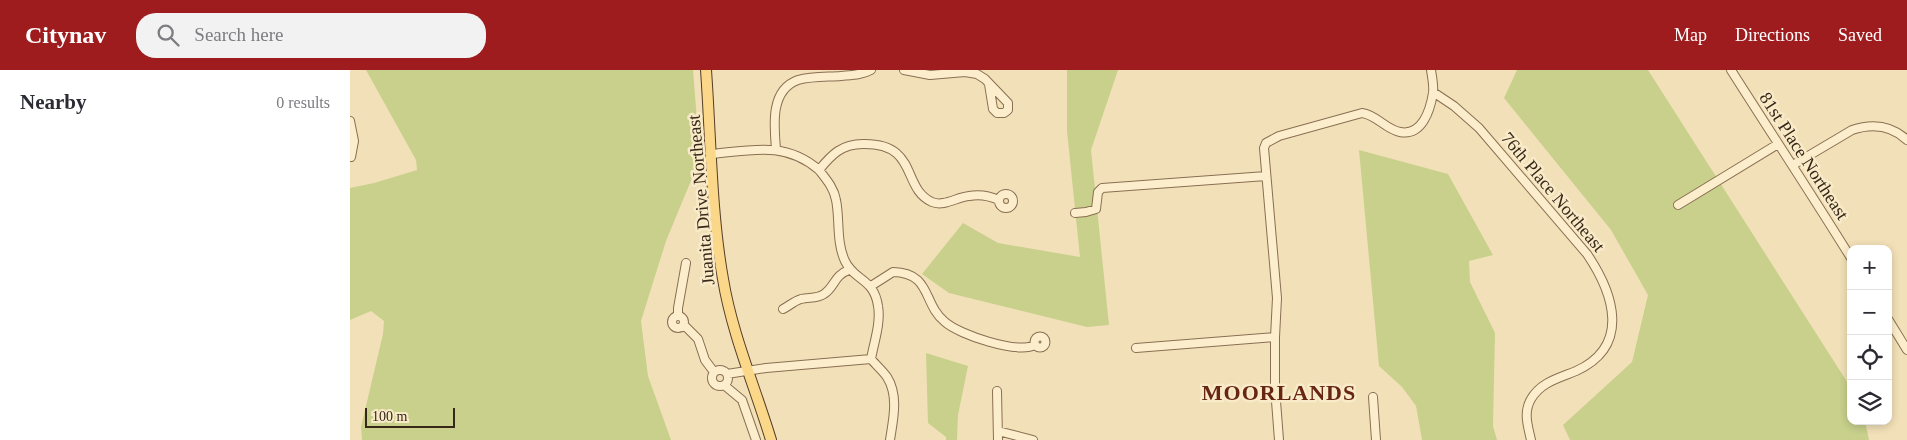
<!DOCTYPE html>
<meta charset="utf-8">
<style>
:root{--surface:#fff;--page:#f2f2f3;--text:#2b2b33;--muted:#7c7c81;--line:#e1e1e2;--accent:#9e1c1e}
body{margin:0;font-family:"Times New Roman",serif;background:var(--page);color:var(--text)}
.controls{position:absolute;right:15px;bottom:15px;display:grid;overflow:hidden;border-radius:10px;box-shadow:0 2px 8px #0003}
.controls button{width:45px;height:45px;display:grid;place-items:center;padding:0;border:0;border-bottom:1px solid var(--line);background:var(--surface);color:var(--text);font:25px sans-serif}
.scale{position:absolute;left:15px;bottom:12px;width:90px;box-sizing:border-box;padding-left:5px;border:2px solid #362719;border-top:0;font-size:14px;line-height:18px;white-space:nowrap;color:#362719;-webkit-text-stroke:4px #f9eac8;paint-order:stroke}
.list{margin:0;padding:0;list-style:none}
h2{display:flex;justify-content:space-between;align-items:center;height:65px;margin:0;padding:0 20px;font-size:21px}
h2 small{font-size:16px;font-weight:400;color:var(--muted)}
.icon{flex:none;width:28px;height:28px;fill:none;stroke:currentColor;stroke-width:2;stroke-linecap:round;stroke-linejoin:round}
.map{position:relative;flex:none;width:1557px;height:370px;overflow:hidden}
header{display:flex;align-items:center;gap:30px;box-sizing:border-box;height:70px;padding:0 25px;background:var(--accent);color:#fff}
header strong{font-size:24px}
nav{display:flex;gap:28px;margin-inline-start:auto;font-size:18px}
.search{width:350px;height:45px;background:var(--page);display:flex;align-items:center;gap:12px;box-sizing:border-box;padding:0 18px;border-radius:20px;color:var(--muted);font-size:19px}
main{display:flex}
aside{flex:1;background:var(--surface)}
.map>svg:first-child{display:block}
.green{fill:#c8d08c}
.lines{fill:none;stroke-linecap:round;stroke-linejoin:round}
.minor-casing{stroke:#896f52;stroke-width:10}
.major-casing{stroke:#563d27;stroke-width:12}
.minor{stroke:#fceecc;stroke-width:8}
.major{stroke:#fbd78a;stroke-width:10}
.labels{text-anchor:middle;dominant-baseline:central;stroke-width:5;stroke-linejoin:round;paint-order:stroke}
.street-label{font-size:18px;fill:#362719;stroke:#f9eac8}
.district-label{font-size:22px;font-weight:bold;letter-spacing:1px;fill:#672514;stroke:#f9eac8}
</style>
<header>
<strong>Citynav</strong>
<div class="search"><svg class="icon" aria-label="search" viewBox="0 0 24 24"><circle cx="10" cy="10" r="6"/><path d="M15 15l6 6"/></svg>Search here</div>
<nav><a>Map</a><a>Directions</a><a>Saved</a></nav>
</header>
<main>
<aside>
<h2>Nearby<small>0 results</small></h2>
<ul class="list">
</ul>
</aside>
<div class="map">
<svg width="1557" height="370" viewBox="0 0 1557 370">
<rect width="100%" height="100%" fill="#f2e0b8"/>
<path class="green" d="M16,0H343L350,89L316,171L291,251L298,306L321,370H12L11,357L33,264L34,251L21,241L0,250V118L24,113L67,100L66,90Z
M717,0H768L741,80L759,255L737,257L599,223L572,204L613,153L648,173L730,187L717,61Z
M1167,0H1298L1501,318V351H1515L1519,370H1220L1213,355L1282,292L1298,225L1261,160L1154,28Z
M1009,80L1098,104L1143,185L1119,191L1120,212L1145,263L1143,356L1147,370H1072L1066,336L1052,317L1029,296Z
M576,283L618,296L608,345L607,370H596V367L578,353Z"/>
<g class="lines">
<g class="minor-casing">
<path id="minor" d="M554,0L580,5L615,2L627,4L635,9L658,33V40L654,43H647L643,39L639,14
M1381,0C1421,63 1462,125 1501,188
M1083,22L1104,36L1129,58L1237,184C1264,224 1281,276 1226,301C1209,308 1191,312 1181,329C1173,343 1178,356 1181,370
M0,51L4,71L1,87
M426,79C424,55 420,20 448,10C462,6 477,7 491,6C502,5 512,5 521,0
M362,84C402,80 436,71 469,100C482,84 492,74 513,74C569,73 551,118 582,132C594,137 607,127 619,126C629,124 640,126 649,130
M1443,95L1502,60C1523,53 1541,55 1557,70
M469,100C476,109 484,118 486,130C490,149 486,172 495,191C504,211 524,208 528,236C531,253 524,272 521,289C526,295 533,301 537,307C549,326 543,350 540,370
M649 131a7 7 0 1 1 14 0a7 7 0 1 1-14 0Z
M1328,135L1428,74
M725,143L736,142L746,139L748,122L752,118L916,106
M521,216L543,202C582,203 572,233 595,252C610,265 667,284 685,275
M433,239C439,236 444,231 451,229C459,227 467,229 474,224C485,217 484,205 499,200
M322 252a6 6 0 1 1 12 0a6 6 0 1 1-12 0Z
M328,246V238L336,193
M1538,249L1557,280
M334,255L348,269L355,290L364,302
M684.5 272a5.5 5.5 0 1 1 11 0a5.5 5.5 0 1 1-11 0Z
M786,278L925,267
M362 308a8 8 0 1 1 16 0a8 8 0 1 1-16 0Z
M377,304L416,298L521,289
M374,315L392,330L406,370
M647,321L648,370
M1023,327L1026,370
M648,361L683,370
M929,370L925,318V267L927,228L914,78L916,73L929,66L1012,43C1027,45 1035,59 1050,62C1072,66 1080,41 1083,23C1084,16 1082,7 1081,0"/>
</g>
<g class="major-casing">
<path id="major" d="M356,0C361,69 361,142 373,209C382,264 405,317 421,370"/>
</g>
<use href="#minor" class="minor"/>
<use href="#major" class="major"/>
</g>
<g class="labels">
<g class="street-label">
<text transform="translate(1454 86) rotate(57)">81st Place Northeast</text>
<text transform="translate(1203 122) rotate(50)">76th Place Northeast</text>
<text transform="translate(351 130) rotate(-95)">Juanita Drive Northeast</text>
</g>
<g class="district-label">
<text x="929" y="322">MOORLANDS</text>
</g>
</g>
</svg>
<div class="controls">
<button>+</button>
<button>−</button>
<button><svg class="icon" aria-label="locate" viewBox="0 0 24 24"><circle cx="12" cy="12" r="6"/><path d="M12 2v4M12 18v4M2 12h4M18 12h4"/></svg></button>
<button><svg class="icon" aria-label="layers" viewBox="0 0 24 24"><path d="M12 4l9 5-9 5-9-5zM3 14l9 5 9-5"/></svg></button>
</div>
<div class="scale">100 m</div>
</div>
</main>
